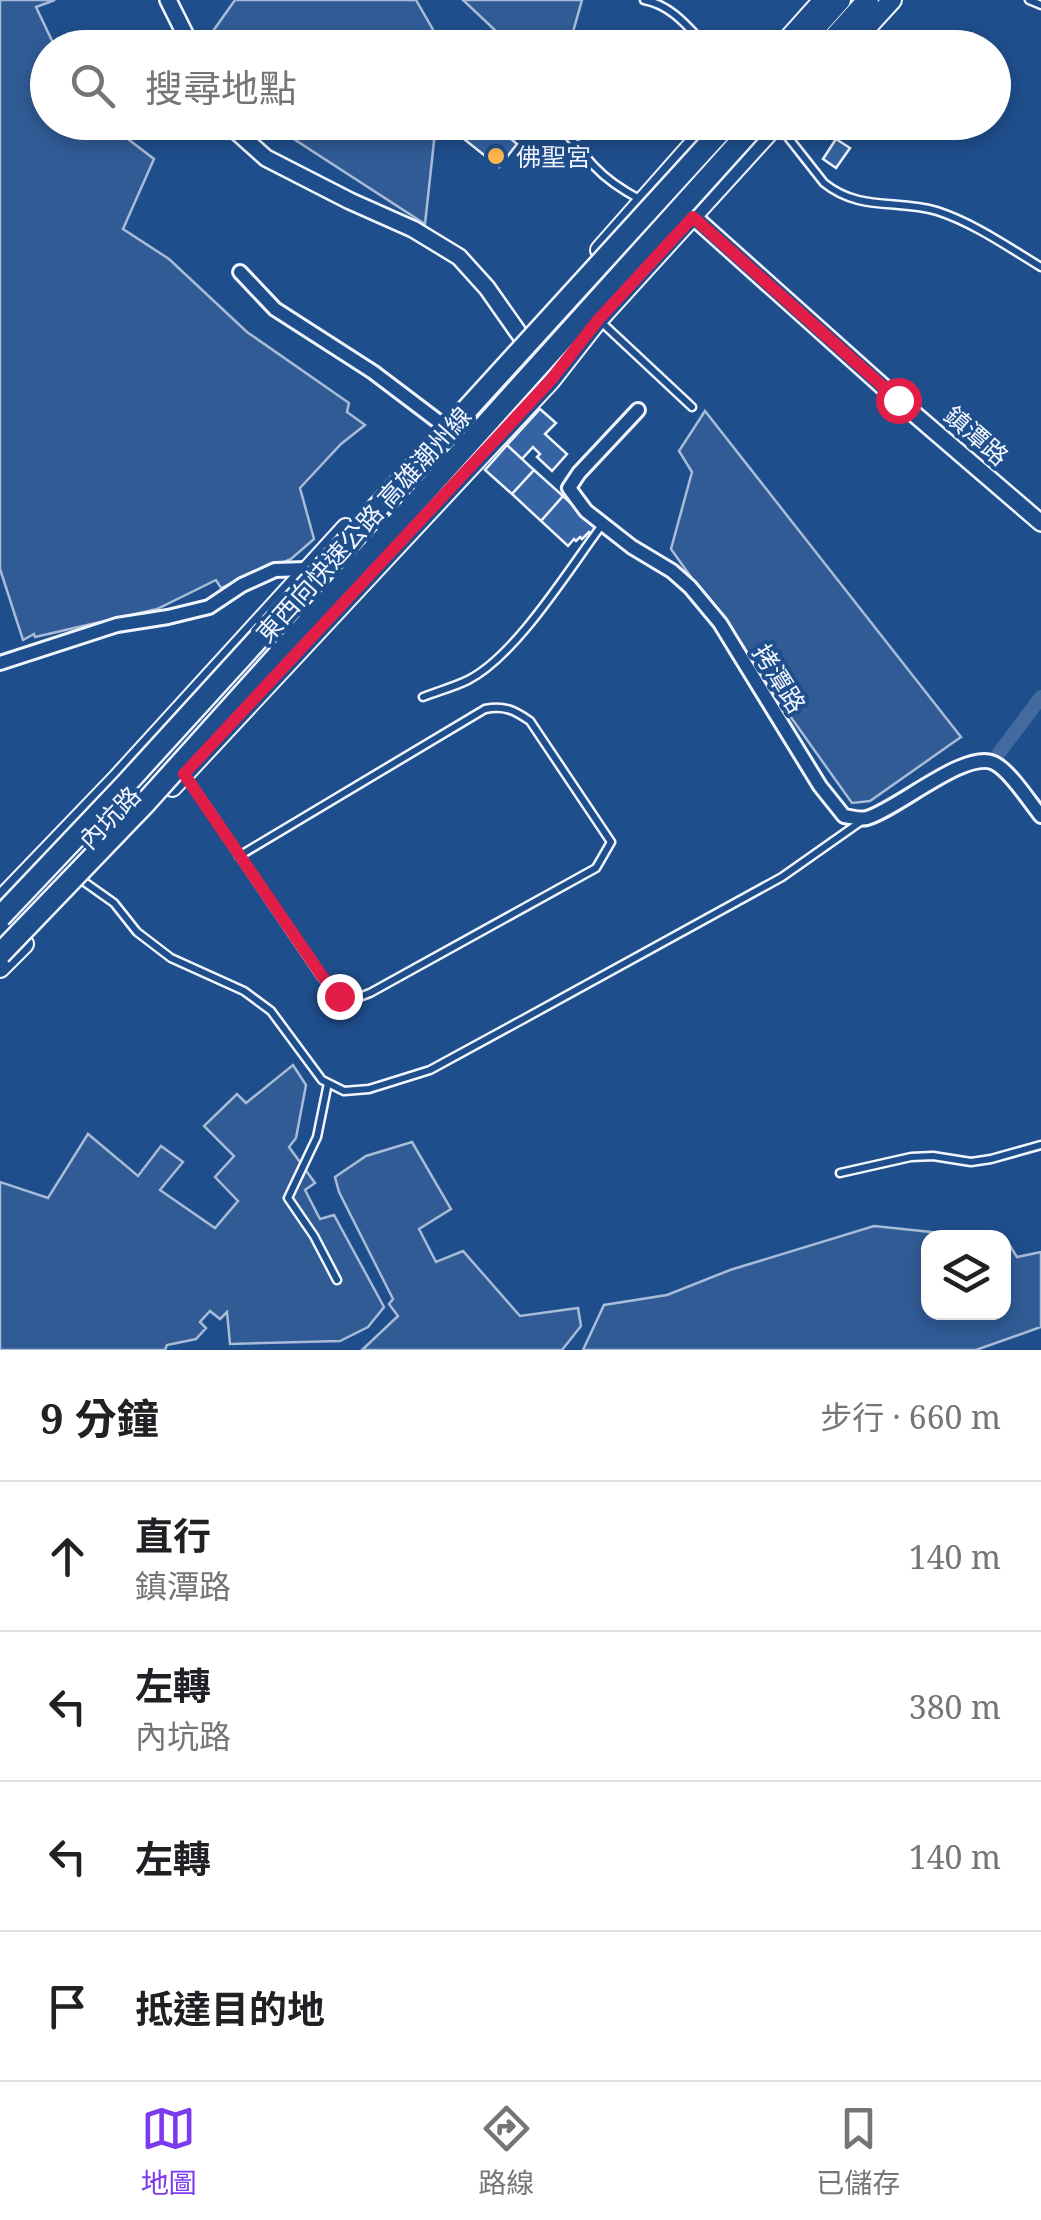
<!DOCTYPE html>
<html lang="zh-TW">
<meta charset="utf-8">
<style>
:root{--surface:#fff;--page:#f2f2f2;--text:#202124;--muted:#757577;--line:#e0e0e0;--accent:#7c3aed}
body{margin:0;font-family:"Noto Serif","Noto Sans TC",serif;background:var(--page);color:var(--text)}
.controls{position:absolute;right:30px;bottom:30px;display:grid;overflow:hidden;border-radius:20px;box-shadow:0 5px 15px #0003}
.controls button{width:90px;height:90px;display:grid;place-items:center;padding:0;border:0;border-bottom:2px solid var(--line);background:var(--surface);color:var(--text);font:50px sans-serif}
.stop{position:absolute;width:30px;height:30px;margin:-22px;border:8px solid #e11d48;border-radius:50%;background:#fff}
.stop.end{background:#e11d48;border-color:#fff;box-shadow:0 2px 10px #0008}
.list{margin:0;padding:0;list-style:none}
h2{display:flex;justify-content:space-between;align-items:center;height:130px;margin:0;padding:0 40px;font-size:42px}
h2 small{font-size:32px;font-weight:400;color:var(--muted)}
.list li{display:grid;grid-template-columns:65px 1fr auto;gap:30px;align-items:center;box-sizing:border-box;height:150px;padding:0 40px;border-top:2px solid var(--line)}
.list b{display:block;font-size:38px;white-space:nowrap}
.list p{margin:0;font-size:32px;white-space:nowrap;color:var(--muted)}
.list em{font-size:32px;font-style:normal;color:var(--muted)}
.icon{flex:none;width:55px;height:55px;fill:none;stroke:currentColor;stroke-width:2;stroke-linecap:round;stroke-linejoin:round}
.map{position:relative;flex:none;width:1041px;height:1350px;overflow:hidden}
.search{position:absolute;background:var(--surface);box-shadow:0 5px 15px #0003;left:30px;right:30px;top:30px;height:110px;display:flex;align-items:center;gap:25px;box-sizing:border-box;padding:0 35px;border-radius:55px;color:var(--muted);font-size:38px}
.sheet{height:730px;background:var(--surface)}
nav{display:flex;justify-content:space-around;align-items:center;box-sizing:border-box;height:140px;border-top:2px solid var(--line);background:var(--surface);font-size:28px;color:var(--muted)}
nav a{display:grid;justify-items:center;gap:5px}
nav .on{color:var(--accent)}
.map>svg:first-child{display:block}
.built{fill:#305b95;stroke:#a8bbd7;stroke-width:2.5}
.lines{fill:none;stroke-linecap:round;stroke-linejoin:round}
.canal{stroke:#446ba0;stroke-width:14}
.building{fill:#3563a3;stroke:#f2f6ff;stroke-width:2.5}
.service-casing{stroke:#f2f6ff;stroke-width:11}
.minor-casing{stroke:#f2f6ff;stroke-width:18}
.tertiary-casing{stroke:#f2f6ff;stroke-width:20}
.secondary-casing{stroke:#f2f6ff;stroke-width:22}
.trunk-casing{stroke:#f2f6ff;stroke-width:25}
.service{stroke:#1f4e8c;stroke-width:6}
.minor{stroke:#1f4e8c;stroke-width:12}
.tertiary{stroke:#1f4e8c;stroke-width:15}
.secondary{stroke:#1f4e8c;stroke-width:18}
.trunk{stroke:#1f4e8c;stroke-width:20}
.trunk-bridge-casing{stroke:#f2f6ff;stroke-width:25;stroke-linecap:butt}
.trunk-bridge{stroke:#1f4e8c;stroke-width:20}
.route{stroke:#e11d48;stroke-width:12}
.poi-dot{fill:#ffb74d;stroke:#1f4e8c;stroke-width:4}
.labels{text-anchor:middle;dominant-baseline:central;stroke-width:8;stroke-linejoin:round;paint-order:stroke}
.poi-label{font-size:25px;fill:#f2f6ff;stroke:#1f4e8c;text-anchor:start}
.street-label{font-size:25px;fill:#f2f6ff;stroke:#1f4e8c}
</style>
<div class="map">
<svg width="1041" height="1350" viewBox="0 0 1041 1350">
<rect width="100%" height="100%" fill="#1f4e8c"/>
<path class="built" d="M0,0H55L36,7L55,47L48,48V122L107,123L154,159L123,229L169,259L247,332L349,403L347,412L365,425L341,444L300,488L314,539L291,559L221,588L216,580L157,609L35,637L34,634L23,640L0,569Z
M235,0H416L443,47H211L206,41Z
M463,0H582L571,39L498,33Z
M269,123H436L425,224Z
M705,411L961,737L870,801L852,803L671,549L692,472L679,451Z
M293,1065L306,1085L296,1138L289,1147L315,1183L305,1190L320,1219L334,1215L384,1307L368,1327L340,1341L230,1344L227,1312L220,1319L210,1311L200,1322L206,1328L196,1339L167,1345L165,1350H0V1182L48,1198L88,1134L138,1176L161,1146L183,1162L160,1190L215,1228L238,1201L215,1177L234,1156L204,1126L237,1094L246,1103Z
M412,1142L451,1209L419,1229L436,1262L463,1251L520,1316L578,1308L581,1326L562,1350H362L398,1316L389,1304L393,1299L339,1192L335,1177L366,1156Z
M874,1226L979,1237L928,1238V1312H1004V1240L1007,1241L1017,1257L1041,1252V1327L976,1350H583L604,1305L667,1295L730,1270Z"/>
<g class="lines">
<path class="canal" d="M999,753L1041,697"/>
</g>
<path class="building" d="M469,122H491L517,144L499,167L459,135Z
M836,139L850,148L836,168L823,159Z
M540,409L556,423L545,434L567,454L552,471L537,457L540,454L533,447L522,459L507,445Z
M507,445L534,470L512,494L485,470Z
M534,470L563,496L541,521L512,494Z
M563,496L598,528L592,535L589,532L582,539L580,537L576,541L574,539L568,546L541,521Z"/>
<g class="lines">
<g class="service-casing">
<path id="service" d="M644,0C672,5 689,28 708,48
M1029,0L1041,5
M556,122C570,136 581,152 594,166C607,180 624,191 641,200
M780,127L824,183C860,212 897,199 937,211C974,223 1008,247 1041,267
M599,320L692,407
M423,697C438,691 454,687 468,680C516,656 569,569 602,525
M185,775L321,976L339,996L351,1000L370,993L596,868L611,842L530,721C514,710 504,705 485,709L239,856
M83,881L114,903L137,932L171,958L244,991L271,1011L322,1080L344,1091L369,1089L430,1070L520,1021L782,877L863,820
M328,1083L317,1137L288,1198L314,1236L337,1280
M840,1173L911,1157L933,1156L971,1162L991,1159L1041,1145"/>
</g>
<g class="minor-casing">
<path id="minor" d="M240,272L275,309L373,372L443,425
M638,410L579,473L569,488L586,511L632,547L672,571L690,587L720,623L820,786L844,816C852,817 860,820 867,818C898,809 966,749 994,763C1010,771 1029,801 1041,816
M0,663L117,625L168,617L209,607L242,585L275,570L307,569"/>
</g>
<g class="tertiary-casing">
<path id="tertiary" d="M168,0L192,48
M232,122L237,132L266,158L350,201L413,229L459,257L487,288L546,372
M658,185L898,400L1041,523"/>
</g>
<g class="secondary-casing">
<path id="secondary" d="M780,48L823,0
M848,48L892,0
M600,250L713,122
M172,787L551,380L598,320L778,122
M0,901L118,778L346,528
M0,968L24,944"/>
</g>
<g class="trunk-casing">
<path id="trunk" d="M797,48L840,0
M825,48L868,0"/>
</g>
<use href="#service" class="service"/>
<use href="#minor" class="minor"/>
<use href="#tertiary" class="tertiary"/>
<use href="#secondary" class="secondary"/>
<use href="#trunk" class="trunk"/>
<g class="trunk-bridge-casing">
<path id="trunk-bridge" d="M0,917L126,784L729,122
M0,954L146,802L758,122"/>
</g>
<use href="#trunk-bridge" class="trunk-bridge"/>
</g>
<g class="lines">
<path class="route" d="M339,996L322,976L184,774L551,380L598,320L693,217L898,400"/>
</g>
<circle class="poi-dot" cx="496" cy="156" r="10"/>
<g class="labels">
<g class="poi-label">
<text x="516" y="156">佛聖宮</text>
</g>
<g class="street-label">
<text transform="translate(977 435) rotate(41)">鎮潭路</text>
<text transform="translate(363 524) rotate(-48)">東西向快速公路 高雄潮州線</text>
<text transform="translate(780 678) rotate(58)">拷潭路</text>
<text transform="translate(109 817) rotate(-46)">內坑路</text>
</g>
</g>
</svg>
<div class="controls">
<button><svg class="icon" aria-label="layers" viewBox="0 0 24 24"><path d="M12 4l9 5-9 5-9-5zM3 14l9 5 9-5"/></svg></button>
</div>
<div class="stop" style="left:898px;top:400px"></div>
<div class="stop end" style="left:339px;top:996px"></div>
<div class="search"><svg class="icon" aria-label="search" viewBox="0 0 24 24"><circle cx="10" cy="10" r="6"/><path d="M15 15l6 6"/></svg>搜尋地點</div>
</div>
<section class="sheet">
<h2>9 分鐘<small>步行 · 660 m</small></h2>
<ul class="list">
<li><svg class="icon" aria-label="ahead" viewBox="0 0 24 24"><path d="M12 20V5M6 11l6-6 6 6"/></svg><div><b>直行</b><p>鎮潭路</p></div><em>140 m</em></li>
<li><svg class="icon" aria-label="left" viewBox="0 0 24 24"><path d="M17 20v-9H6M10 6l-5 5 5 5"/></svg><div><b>左轉</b><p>內坑路</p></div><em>380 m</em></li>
<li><svg class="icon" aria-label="left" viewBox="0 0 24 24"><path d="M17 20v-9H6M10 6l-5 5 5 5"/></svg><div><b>左轉</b></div><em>140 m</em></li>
<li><svg class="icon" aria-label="arrive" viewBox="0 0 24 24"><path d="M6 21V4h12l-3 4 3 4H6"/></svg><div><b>抵達目的地</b></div></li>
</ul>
</section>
<nav>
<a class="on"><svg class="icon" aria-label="map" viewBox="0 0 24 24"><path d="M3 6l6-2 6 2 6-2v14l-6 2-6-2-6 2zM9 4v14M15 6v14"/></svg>地圖</a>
<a><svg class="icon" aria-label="directions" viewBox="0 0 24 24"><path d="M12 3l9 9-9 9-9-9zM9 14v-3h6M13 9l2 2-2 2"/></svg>路線</a>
<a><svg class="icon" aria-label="saved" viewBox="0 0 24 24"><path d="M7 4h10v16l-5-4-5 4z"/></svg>已儲存</a>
</nav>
